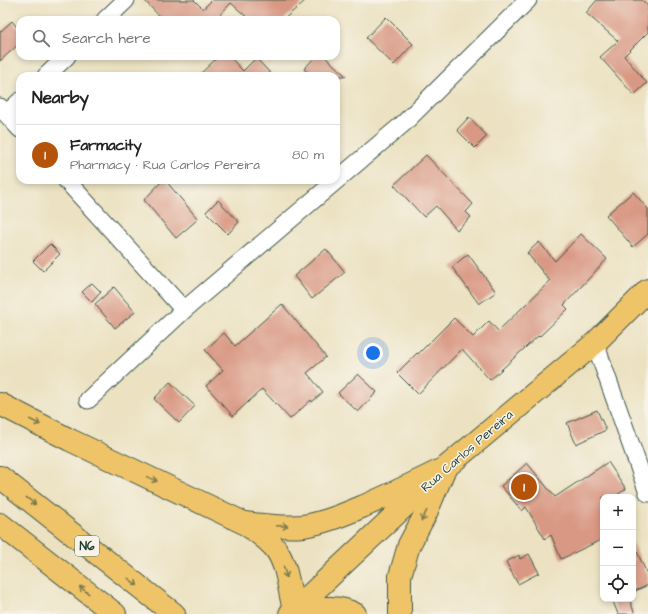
<!DOCTYPE html>
<meta charset="utf-8">
<style>
:root{--surface:#fff;--page:#f2f2f2;--text:#222;--muted:#767676;--line:#e0e0e0;--accent:#b45309}
body{margin:0;font-family:"Architects Daughter",sans-serif;background:var(--page);color:var(--text)}
.controls{position:absolute;right:12px;bottom:12px;display:grid;overflow:hidden;border-radius:8px;box-shadow:0 2px 6px #0003}
.controls button{width:36px;height:36px;display:grid;place-items:center;padding:0;border:0;border-bottom:1px solid var(--line);background:var(--surface);color:var(--text);font:20px sans-serif}
.you{position:absolute;left:373px;top:353px;width:14px;height:14px;margin:-10px;border:3px solid #fff;border-radius:50%;background:#1a73e8;box-shadow:0 0 0 6px #1a73e833}
.badge{display:grid;place-items:center;width:26px;height:26px;border-radius:50%;background:var(--accent);color:#fff;font-size:13px;font-weight:700}
.pin{position:absolute;translate:-50% -50%;border:2px solid #fff;box-shadow:0 1px 4px #0006}
.list{margin:0;padding:0;list-style:none}
h2{display:flex;justify-content:space-between;align-items:center;height:52px;margin:0;padding:0 16px;font-size:17px}
h2 small{font-size:13px;font-weight:400;color:var(--muted)}
.list li{display:grid;grid-template-columns:26px 1fr auto;gap:12px;align-items:center;box-sizing:border-box;height:60px;padding:0 16px;border-top:1px solid var(--line)}
.list b{display:block;font-size:15px;white-space:nowrap}
.list p{margin:0;font-size:13px;white-space:nowrap;color:var(--muted)}
.list em{font-size:13px;font-style:normal;color:var(--muted)}
.icon{flex:none;width:22px;height:22px;fill:none;stroke:currentColor;stroke-width:2;stroke-linecap:round;stroke-linejoin:round}
.map{position:relative;flex:none;width:648px;height:614px;overflow:hidden}
.search{position:absolute;background:var(--surface);box-shadow:0 2px 6px #0003;left:16px;top:16px;width:324px;height:44px;display:flex;align-items:center;gap:10px;box-sizing:border-box;padding:0 14px;border-radius:12px;color:var(--muted);font-size:15px}
.panel{position:absolute;background:var(--surface);box-shadow:0 2px 6px #0003;left:16px;top:72px;width:324px;height:112px;border-radius:12px}
.map>svg:first-child{display:block}
.building{fill:#d99883}
.lines{fill:none;stroke-linecap:round;stroke-linejoin:round}
.minor-casing{stroke:#3e5649;stroke-width:19}
.major-casing{stroke:#3e5649;stroke-width:24}
.highway-casing{stroke:#3e5649;stroke-width:24}
.minor{stroke:#fff;stroke-width:17}
.major{stroke:#efc469;stroke-width:22}
.highway{stroke:#efc469;stroke-width:22}
.oneway{stroke:#7d7a4c}
.labels{text-anchor:middle;dominant-baseline:central;stroke-width:3;stroke-linejoin:round;paint-order:stroke}
.shield{fill:#f7f3e8;stroke:#60746a;stroke-width:1}
.shield-label{font-size:12px;font-weight:bold;fill:#1f3d34}
.street-label{font-size:13px;fill:#1f3d34;stroke:#f7f3e8}
</style>
<div class="map">
<svg width="648" height="614" viewBox="0 0 648 614">
<rect width="100%" height="100%" fill="#f7f3e8"/>
<filter id="ink" filterUnits="userSpaceOnUse"><feTurbulence type="fractalNoise" baseFrequency=".025" numOctaves="2"/><feDisplacementMap in="SourceGraphic" scale="8" xChannelSelector="R" yChannelSelector="G"/><feConvolveMatrix kernelMatrix="1 2 1 2 8 2 1 2 1" color-interpolation-filters="sRGB"/></filter>
<filter id="wash" filterUnits="userSpaceOnUse"><feTurbulence type="fractalNoise" baseFrequency=".012" numOctaves="4" result="noise"/><feDisplacementMap in="SourceGraphic" scale="16" xChannelSelector="R" yChannelSelector="G"/><feGaussianBlur stdDeviation="0.9" result="paint"/><feColorMatrix in="noise" values="0 0 0 0 0 0 0 0 0 0 0 0 0 0 0 0 0 1.4 0 .05"/><feComposite in="paint" operator="in"/></filter>
<g filter="url(#wash)">
<rect width="100%" height="100%" fill="#ece2c2"/>
<g id="blocks">
<path class="building" d="M144,0H194L203,9L212,0H306L283,20H250L231,3L215,20H163Z
M597,0H642L648,6V32L624,56L647,83L634,95L600,57L618,41L586,13Z
M386,17L413,44L394,65L366,38Z
M12,21L20,31V43L0,61V32Z
M219,56H229L243,71L256,58L273,76H198Z
M316,56H324L346,76H312L304,69Z
M469,117L487,136L475,148L457,130Z
M426,155L473,204L466,212L471,217L457,230L436,206L424,217L394,185Z
M163,180H165L198,219L176,238L144,200Z
M633,192L648,209V234L633,247L606,215Z
M218,200L239,222L228,234L206,212Z
M581,234L607,259L564,305L568,309L539,337L538,336L490,380L462,349L418,394L397,373L417,353L418,354L454,318L473,337L489,321L498,331L550,281L527,253L539,242L555,261Z
M50,244L60,254L43,271L33,261Z
M326,249L345,272L312,299L294,276Z
M468,254L496,292L479,304L452,267Z
M92,283L101,292L92,302L82,292Z
M114,287L135,312L115,328L95,304Z
M282,304L326,357L307,373L323,392L312,402L311,400L290,419L262,389L233,416L206,386L223,370L205,350L224,333L235,346Z
M358,374L377,392L358,412L338,393Z
M170,382L195,406L179,423L154,399Z
M597,410L606,430L576,444L567,423Z
M608,462L626,489L614,497H603V539L561,559L551,535L545,539L526,507L522,511L501,486L527,463L555,497Z
M633,543L648,576V585L633,592Z
M529,554L539,573L518,584L506,562L519,555L520,559Z
M612,599H629L635,614H618Z"/>
</g>
</g>
<g filter="url(#ink)">
<use href="#blocks" fill-opacity="0" stroke="#3e5649" stroke-width="1"/>
<g class="lines">
<g class="minor-casing">
<path id="minor" d="M105,20L126,0
M46,76L67,56
M0,107L20,129
M6,114L20,101
M66,180L184,310
M595,343L648,493
M88,400L184,310L404,123L528,0"/>
</g>
<g class="major-casing">
<path id="major" d="M290,614L445,468L595,343L648,290"/>
</g>
<g class="highway-casing">
<path id="highway" d="M0,404L70,440L244,523C255,531 269,539 277,551C288,568 289,591 294,610C313,609 337,604 355,614
M0,477L174,614
M244,523C264,525 284,528 303,526C324,523 345,514 364,506C392,494 418,481 445,468
M0,524L115,614
M400,614V576L409,545L426,513L445,468"/>
</g>
<use href="#minor" class="minor"/>
<use href="#major" class="major"/>
<use href="#highway" class="highway"/>
</g>
<defs><path id="oneway-shaft" d="M-6 0H5M1.5-3L5.5 0L1.5 3" fill="none" stroke-width="1.6" stroke-linecap="round" stroke-linejoin="round"/></defs>
<g class="oneway">
<use href="#oneway-shaft" transform="translate(35 422) rotate(27)"/>
<use href="#oneway-shaft" transform="translate(152 479) rotate(25)"/>
<use href="#oneway-shaft" transform="translate(31 501) rotate(38)"/>
<use href="#oneway-shaft" transform="translate(424 516) rotate(117)"/>
<use href="#oneway-shaft" transform="translate(282 526) rotate(2)"/>
<use href="#oneway-shaft" transform="translate(285 572) rotate(74)"/>
<use href="#oneway-shaft" transform="translate(133 582) rotate(38)"/>
<use href="#oneway-shaft" transform="translate(84 590) rotate(-142)"/>
</g>
</g>
<g class="labels">
<rect class="shield" x="75" y="536" width="24" height="20" rx="3"/>
<g class="shield-label">
<text x="87" y="546">N6</text>
</g>
<g class="street-label">
<text transform="translate(467 451) rotate(-41)">Rua Carlos Pereira</text>
</g>
</g>
</svg>
<div class="controls">
<button>+</button>
<button>−</button>
<button><svg class="icon" aria-label="locate" viewBox="0 0 24 24"><circle cx="12" cy="12" r="6"/><path d="M12 2v4M12 18v4M2 12h4M18 12h4"/></svg></button>
</div>
<div class="you"></div>
<div class="pin badge" style="left:524px;top:487px">1</div>
<div class="search"><svg class="icon" aria-label="search" viewBox="0 0 24 24"><circle cx="10" cy="10" r="6"/><path d="M15 15l6 6"/></svg>Search here</div>
<section class="panel">
<h2>Nearby<small></small></h2>
<ul class="list">
<li><span class="badge">1</span><div><b>Farmacity</b><p>Pharmacy · Rua Carlos Pereira</p></div><em>80 m</em></li>
</ul>
</section>
</div>
